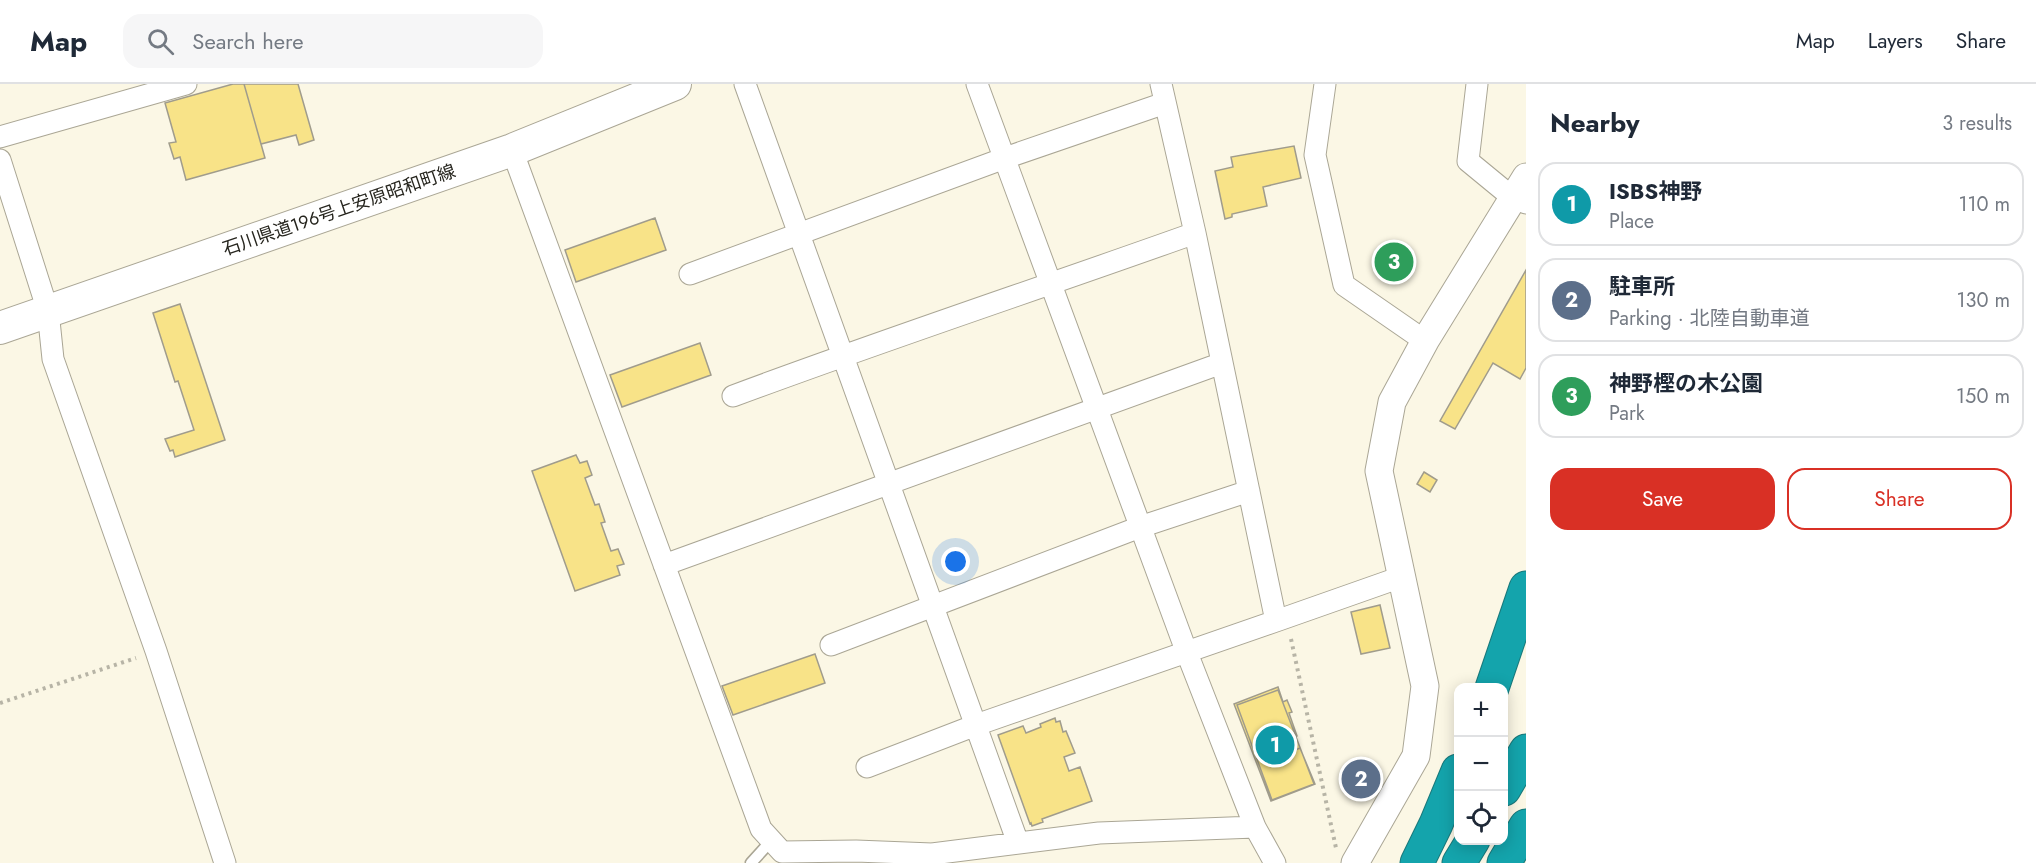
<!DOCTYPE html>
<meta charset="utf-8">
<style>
:root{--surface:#fff;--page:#f6f6f7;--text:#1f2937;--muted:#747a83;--line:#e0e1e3;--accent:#d93025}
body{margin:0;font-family:Jost,"Noto Sans JP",sans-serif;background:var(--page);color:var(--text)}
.controls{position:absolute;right:18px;bottom:18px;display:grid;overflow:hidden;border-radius:12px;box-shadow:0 3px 15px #0003}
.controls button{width:54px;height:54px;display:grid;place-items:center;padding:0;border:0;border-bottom:2px solid var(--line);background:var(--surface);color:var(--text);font:30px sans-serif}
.you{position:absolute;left:956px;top:478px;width:21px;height:21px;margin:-15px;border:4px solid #fff;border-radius:50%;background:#1a73e8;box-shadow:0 0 0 9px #1a73e833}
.badge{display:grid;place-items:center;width:39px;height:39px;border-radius:50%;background:var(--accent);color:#fff;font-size:20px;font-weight:700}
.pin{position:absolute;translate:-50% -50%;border:3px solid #fff;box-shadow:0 2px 6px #0006}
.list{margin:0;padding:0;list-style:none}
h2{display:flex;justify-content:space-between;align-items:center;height:78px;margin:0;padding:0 24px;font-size:26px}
h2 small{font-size:20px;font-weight:400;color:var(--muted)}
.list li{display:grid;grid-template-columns:39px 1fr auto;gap:18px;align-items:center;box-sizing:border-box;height:84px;margin:0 12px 12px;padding:0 12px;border:2px solid var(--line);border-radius:18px}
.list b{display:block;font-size:22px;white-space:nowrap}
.list p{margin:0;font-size:20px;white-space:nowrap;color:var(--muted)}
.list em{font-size:20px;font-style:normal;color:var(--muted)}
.actions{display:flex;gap:12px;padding:18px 24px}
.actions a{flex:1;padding:14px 0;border:2px solid var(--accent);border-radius:18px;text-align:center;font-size:21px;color:var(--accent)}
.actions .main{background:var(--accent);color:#fff}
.icon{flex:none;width:33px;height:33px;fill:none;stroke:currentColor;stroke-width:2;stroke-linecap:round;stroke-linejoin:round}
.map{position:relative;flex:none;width:1526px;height:779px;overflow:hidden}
header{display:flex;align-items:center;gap:36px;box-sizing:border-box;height:84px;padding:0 30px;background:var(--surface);border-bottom:2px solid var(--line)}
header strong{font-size:28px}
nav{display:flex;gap:33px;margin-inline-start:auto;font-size:21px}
.search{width:420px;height:54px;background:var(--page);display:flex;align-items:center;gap:15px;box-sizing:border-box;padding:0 21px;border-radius:18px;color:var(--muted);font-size:22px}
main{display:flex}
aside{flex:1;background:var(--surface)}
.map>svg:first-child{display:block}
.building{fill:#f8e388;stroke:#a09c8c;stroke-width:1.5}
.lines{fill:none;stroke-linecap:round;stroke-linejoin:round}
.service-casing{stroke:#aaa695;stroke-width:13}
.minor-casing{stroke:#aaa695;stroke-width:23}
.tertiary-casing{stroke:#aaa695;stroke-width:29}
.secondary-casing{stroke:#aaa695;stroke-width:34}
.motorway-casing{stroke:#1a787a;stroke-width:35}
.path{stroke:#b7b4a6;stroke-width:4;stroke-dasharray:3 4.5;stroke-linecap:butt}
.service{stroke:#fff;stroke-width:10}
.minor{stroke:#fff;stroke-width:21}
.tertiary{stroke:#fff;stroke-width:27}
.secondary{stroke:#fff;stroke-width:32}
.motorway{stroke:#14a4ac;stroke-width:33}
.labels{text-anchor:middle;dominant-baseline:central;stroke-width:6;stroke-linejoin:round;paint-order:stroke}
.street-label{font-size:18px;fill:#26251e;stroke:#fff}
</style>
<header>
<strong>Map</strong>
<div class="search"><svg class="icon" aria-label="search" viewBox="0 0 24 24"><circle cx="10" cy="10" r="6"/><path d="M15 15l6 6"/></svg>Search here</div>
<nav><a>Map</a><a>Layers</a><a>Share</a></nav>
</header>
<main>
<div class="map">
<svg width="1526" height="779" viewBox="0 0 1526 779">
<rect width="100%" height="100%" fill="#fbf7e5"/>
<path class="building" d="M233,0H244L265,74L186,96L180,73L174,75L169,59L176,58L165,19Z
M244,0H298L314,56L299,61L296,51L261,60Z
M1294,62L1301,94L1263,103L1267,122L1232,130V133L1225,135L1215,87L1233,83L1231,73Z
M655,134L666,166L576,198L565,166Z
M1526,186V284L1520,295L1493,279L1455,345L1440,337Z
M180,220L225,356L175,373L173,366L170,367L165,355L194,346L178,297L175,298L153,229Z
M700,259L711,291L622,323L610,291Z
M576,371L580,379L587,377L592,391L585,394L595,421L599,420L605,438L601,439L611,467L618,465L624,480L617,482L620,491L575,507L532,387Z
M1424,388L1437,396L1430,408L1417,400Z
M1380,521L1390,564L1361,570L1351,528Z
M815,570L825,599L733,631L722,602Z
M1278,603L1283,618L1287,616L1292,628L1289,629L1297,652L1292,655L1295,666L1300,664L1315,700L1271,717L1234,620Z
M1278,606L1314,700L1272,716L1237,621Z
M1055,634L1056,638L1060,637L1063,648L1066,647L1075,669L1064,673L1069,687L1080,683L1092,717L1042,735L1043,738L1032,742L1031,739L1030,740L998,651L1023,642L1026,649L1041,643L1040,640Z"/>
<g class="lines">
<g class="service-casing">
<path id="service" d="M751,779L772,756"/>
</g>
<g class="minor-casing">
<path id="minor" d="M745,0L1018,759
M977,0L1187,569L1255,743L1275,779
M1325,0L1315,71L1344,201L1425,257
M1477,0L1468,77L1513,114L1526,119
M0,53L186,0
M512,66L761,745L782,768L856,767L932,770L935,779
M0,76L48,227L53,275L156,567L225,779
M690,190L1005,74L1165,19
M733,312C886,255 1041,204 1195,149
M664,481L1222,279
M1276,537L1401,493
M831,561L1140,443L1249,407
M867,683L976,641L1276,537L1195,149L1161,0
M932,770L1099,749L1255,743"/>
</g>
<g class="tertiary-casing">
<path id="tertiary" d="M1355,779L1416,672L1425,602L1379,387L1392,318L1425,257L1526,93"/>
</g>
<g class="secondary-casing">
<path id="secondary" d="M0,244L512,66L675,0"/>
</g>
<g class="motorway-casing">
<path id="motorway" d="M1492,604L1526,504
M1504,705L1526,667
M1417,779L1436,740L1458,687
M1459,779L1473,756
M1504,779L1526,742"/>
</g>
<path class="path" d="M1291,555L1336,764
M0,619L136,574"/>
<use href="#service" class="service"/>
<use href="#minor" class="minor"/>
<use href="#tertiary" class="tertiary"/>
<use href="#secondary" class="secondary"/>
<use href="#motorway" class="motorway"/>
</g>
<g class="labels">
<g class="street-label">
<text transform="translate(339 126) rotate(-19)">石川県道196号上安原昭和町線</text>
</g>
</g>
</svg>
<div class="controls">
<button>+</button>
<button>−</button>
<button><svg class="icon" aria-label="locate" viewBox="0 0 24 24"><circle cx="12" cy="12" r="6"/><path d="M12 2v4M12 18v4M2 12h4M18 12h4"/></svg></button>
</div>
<div class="you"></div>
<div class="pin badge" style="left:1275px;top:661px;background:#0f9aa8">1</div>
<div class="pin badge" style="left:1361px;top:695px;background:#5c6f8a">2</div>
<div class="pin badge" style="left:1394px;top:178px;background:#2e9e5b">3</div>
</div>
<aside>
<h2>Nearby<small>3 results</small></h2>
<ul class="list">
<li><span class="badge" style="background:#0f9aa8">1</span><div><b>ISBS神野</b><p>Place</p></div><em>110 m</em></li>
<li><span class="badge" style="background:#5c6f8a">2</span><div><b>駐車所</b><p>Parking · 北陸自動車道</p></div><em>130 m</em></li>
<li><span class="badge" style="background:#2e9e5b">3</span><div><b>神野樫の木公園</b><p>Park</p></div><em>150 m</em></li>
</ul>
<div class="actions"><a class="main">Save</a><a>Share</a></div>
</aside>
</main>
